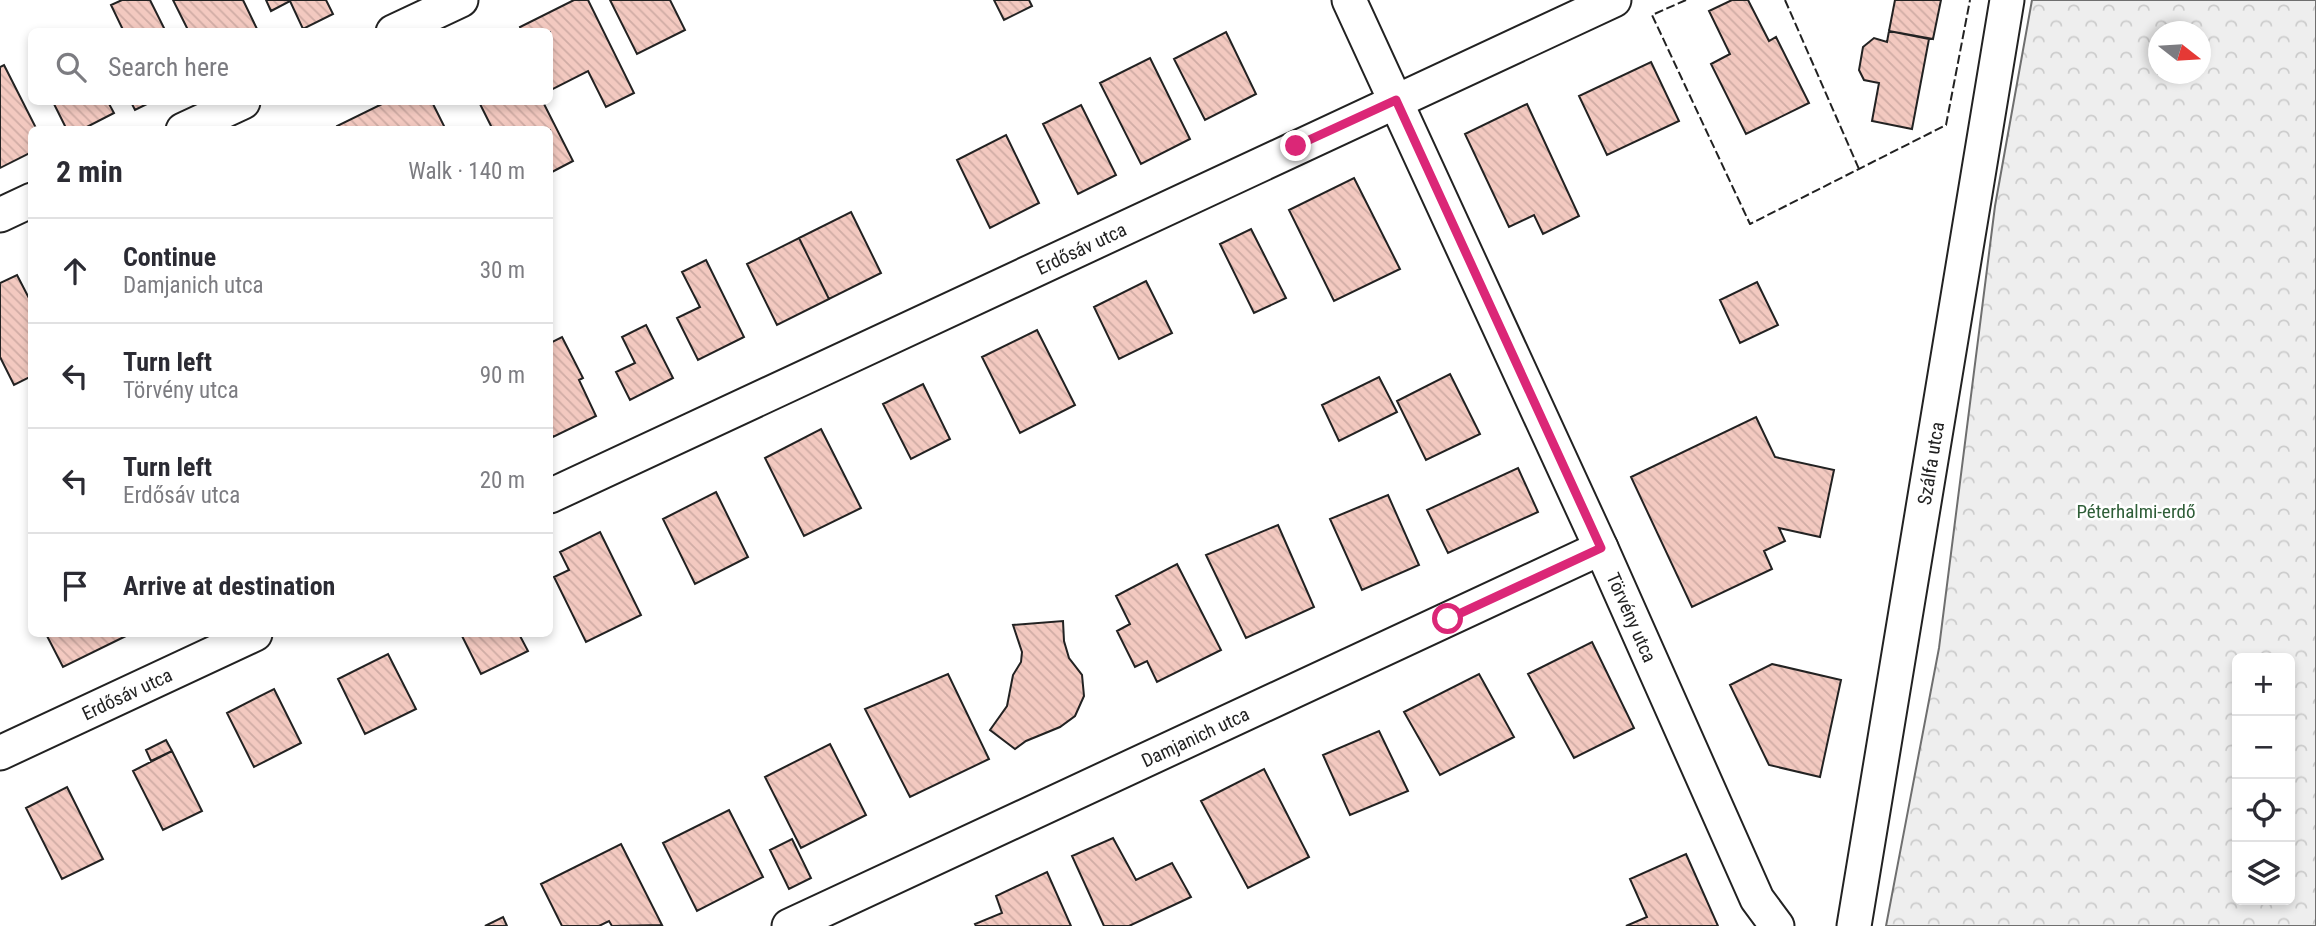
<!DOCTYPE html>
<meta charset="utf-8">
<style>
:root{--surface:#fff;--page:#f7f7f7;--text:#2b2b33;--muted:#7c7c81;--line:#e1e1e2}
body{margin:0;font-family:"Roboto Condensed",sans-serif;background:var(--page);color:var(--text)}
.controls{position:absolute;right:21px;bottom:21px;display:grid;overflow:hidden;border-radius:10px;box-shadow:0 4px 10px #0003}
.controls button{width:63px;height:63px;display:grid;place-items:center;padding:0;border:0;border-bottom:2px solid var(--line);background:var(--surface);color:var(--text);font:35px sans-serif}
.compass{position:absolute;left:2148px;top:21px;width:63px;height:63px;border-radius:50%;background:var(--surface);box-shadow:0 4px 10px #0003;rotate:107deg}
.stop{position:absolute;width:21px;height:21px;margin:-16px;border:5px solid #db2777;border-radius:50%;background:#fff}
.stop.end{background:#db2777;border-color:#fff;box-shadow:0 2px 7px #0008}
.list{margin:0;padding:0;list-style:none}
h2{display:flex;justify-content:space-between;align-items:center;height:91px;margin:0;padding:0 28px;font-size:30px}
h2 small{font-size:23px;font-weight:400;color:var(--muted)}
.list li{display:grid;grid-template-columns:46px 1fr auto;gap:21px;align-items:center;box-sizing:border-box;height:105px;padding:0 28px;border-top:2px solid var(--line)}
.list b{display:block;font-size:26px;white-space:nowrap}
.list p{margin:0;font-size:23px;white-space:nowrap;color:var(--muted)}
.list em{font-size:23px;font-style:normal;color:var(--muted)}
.icon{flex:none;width:38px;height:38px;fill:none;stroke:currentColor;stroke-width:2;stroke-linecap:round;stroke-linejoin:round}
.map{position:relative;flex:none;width:2316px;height:926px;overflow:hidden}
.search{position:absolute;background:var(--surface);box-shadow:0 4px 10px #0003;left:28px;top:28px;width:525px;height:77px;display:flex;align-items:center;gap:18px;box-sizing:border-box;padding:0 24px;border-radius:10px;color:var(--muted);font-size:26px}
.panel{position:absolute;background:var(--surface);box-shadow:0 4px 10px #0003;left:28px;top:126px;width:525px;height:511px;border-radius:10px}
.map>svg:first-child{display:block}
.forest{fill:url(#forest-crowns);stroke:#6f6f6f;stroke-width:2;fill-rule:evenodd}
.building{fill:url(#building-back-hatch);stroke:#222;stroke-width:2}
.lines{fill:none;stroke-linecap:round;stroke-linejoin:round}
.street-casing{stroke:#222;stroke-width:37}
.street{stroke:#fff;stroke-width:33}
.fence{stroke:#222;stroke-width:2;stroke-dasharray:9 3.5;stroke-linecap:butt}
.route{stroke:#db2777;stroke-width:9}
.labels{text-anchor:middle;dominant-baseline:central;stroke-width:5;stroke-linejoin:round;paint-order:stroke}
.street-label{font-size:19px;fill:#222;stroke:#fff}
.park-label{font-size:19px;fill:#2f5e38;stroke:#fff}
</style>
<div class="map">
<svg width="2316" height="926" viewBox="0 0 2316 926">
<defs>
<pattern id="forest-crowns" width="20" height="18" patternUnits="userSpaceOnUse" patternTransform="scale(1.75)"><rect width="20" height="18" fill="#eee"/><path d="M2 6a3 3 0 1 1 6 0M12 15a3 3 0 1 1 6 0" fill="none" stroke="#ccc"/></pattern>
<pattern id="building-back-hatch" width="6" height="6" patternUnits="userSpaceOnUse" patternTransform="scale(1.75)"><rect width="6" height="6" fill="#f3c9c0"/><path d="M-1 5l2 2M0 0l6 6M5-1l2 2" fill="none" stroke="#d0aca5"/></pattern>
</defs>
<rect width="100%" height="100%" fill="#fff"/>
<path class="forest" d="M2032,0H2316V926H1886L1939,648L1995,206ZM2158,32H2200V74H2158ZM2237,658H2290V900H2237Z"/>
<path class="building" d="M122,0H150L166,32H124L111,5Z
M173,0H243L258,31L189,32Z
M266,0H326L333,14L303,29L290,1L271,11Z
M574,0H588L634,93L606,107L588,71L551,90L550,32H522L520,27Z
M610,0H670L685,30L637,54Z
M994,0H1029L1032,6L1004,20Z
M1732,0H1748L1769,41L1776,37L1809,103L1746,134L1711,64L1730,54L1709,11Z
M1895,0H1941L1933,39L1889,31Z
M1889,31L1929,39L1912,129L1872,121L1879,83L1864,80L1859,70L1863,47L1874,38L1887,42Z
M1226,32L1256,94L1205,120L1174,59Z
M1150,58L1190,139L1141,164L1100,83Z
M1651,62L1679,121L1607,155L1579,96Z
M4,65L37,130H32V152L0,168V67Z
M53,102H108L114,113L81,130H67Z
M131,102H151L135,110Z
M386,102H432L446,130H338L337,126Z
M479,102H543L573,161L550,173V130H493Z
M1527,104L1579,216L1543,234L1534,215L1509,227L1465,134Z
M1081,105L1116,175L1078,194L1043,124Z
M1006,135L1039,203L990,228L957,160Z
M1354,178L1400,269L1334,301L1289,210Z
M851,212L881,273L829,299L799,238Z
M1251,229L1286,298L1254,313L1220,244Z
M799,238L829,299L777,325L747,264Z
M706,260L744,337L698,360L677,318L700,307L682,272Z
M17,275L32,304V376L14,385L0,357V283Z
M1146,281L1172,333L1119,359L1094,307Z
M1757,282L1778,325L1740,343L1720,300Z
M646,325L673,378L630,400L616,372L635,363L622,337Z
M1037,330L1075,405L1020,433L982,357Z
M562,337L583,378L579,380L596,416L553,437L550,431V343Z
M1450,374L1480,434L1426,460L1397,401Z
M1379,377L1397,412L1339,441L1322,405Z
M923,384L950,439L911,459L883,404Z
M1756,417L1775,457L1834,470L1820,537L1779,528L1785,541L1764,551L1772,569L1692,607L1631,477Z
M821,429L861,508L804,536L765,458Z
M1518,468L1538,512L1448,553L1427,510Z
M716,492L748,557L695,584L663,519Z
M1388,495L1419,565L1362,590L1330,519Z
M1278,525L1314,607L1246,638L1206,555Z
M600,532L641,615L586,642L554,577L569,570L560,552Z
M1177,564L1221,650L1157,682L1147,661L1135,667L1117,631L1130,624L1116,596Z
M1063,621L1064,641L1069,658L1082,675L1084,696L1075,716L1060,727L1026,741L1015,749L990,730L1007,706L1013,675L1021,662L1022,652L1013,625Z
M46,634H130L63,667Z
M461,634H519L528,651L481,674Z
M1592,642L1634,728L1574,758L1528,674Z
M388,654L416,709L365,734L338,679Z
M1772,664L1841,680L1820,777L1769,765L1730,685Z
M948,674L989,759L910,797L865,709Z
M1479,674L1514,737L1440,775L1404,712Z
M274,689L301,743L254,767L227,713Z
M1379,731L1408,791L1350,815L1323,755Z
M166,740L172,751L151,761L146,750Z
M830,744L866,815L801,848L765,777Z
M172,751L202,811L163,830L133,771Z
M1264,769L1309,857L1248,888L1201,801Z
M67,787L103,859L62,879L26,808Z
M729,810L763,877L697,911L663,843Z
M1113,838L1136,880L1172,863L1191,897L1129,926H1104L1072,856Z
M792,839L811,878L789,889L770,850Z
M621,844L662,925L612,926L609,921L599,926H562L541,884Z
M1686,854L1718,926H1626L1647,917L1630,879Z
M1047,872L1071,926H976L975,924L1002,913L996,896Z
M503,917L507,926H485Z"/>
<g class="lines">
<g class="street-casing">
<g id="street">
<path id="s1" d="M1349,0L1601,548L1757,899L1777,926"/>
<path d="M393,32L461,0"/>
<path d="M183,130L243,102"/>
<path d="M0,215L32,200"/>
<path id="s2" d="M550,496L1614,0"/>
<path id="s3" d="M0,753L255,634"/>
<path id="s4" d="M789,926L1601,548"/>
<path id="s5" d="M1854,926L2007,0"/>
</g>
</g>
<use href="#street" class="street"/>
<path class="fence" d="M1686,0L1652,15L1750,224L1946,125L1970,0
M1785,0L1859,169"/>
</g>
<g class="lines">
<path class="route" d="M1296,146L1396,100L1601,548L1448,619"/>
</g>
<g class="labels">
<g class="street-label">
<text stroke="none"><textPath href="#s2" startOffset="586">Erdősáv utca</textPath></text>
<text stroke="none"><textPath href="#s5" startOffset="469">Szálfa utca</textPath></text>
<text stroke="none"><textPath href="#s1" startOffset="679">Törvény utca</textPath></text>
<text stroke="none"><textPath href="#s3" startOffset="140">Erdősáv utca</textPath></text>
<text stroke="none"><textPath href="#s4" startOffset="448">Damjanich utca</textPath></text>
</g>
<g class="park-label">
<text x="2136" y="511">Péterhalmi-erdő</text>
</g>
</g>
</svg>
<div class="controls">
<button>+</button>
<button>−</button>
<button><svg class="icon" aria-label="locate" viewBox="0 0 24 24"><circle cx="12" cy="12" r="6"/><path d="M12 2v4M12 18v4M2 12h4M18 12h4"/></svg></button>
<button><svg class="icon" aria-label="layers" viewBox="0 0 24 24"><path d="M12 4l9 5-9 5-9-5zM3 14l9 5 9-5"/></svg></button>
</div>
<svg class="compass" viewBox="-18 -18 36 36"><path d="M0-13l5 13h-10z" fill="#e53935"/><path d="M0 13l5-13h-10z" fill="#7c7c81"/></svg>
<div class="stop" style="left:1448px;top:619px"></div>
<div class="stop end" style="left:1296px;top:146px"></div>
<div class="search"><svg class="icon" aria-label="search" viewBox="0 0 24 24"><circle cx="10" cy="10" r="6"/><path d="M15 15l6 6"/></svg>Search here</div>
<section class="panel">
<h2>2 min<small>Walk · 140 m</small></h2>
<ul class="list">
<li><svg class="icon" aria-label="ahead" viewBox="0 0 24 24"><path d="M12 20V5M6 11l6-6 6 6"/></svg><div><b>Continue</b><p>Damjanich utca</p></div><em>30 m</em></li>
<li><svg class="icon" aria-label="left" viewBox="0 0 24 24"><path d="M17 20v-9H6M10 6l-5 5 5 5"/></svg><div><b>Turn left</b><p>Törvény utca</p></div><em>90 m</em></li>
<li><svg class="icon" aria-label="left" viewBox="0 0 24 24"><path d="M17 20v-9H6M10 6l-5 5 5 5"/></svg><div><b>Turn left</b><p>Erdősáv utca</p></div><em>20 m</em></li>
<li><svg class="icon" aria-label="arrive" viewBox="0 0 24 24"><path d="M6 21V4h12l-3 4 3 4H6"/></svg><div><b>Arrive at destination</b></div></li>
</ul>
</section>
</div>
